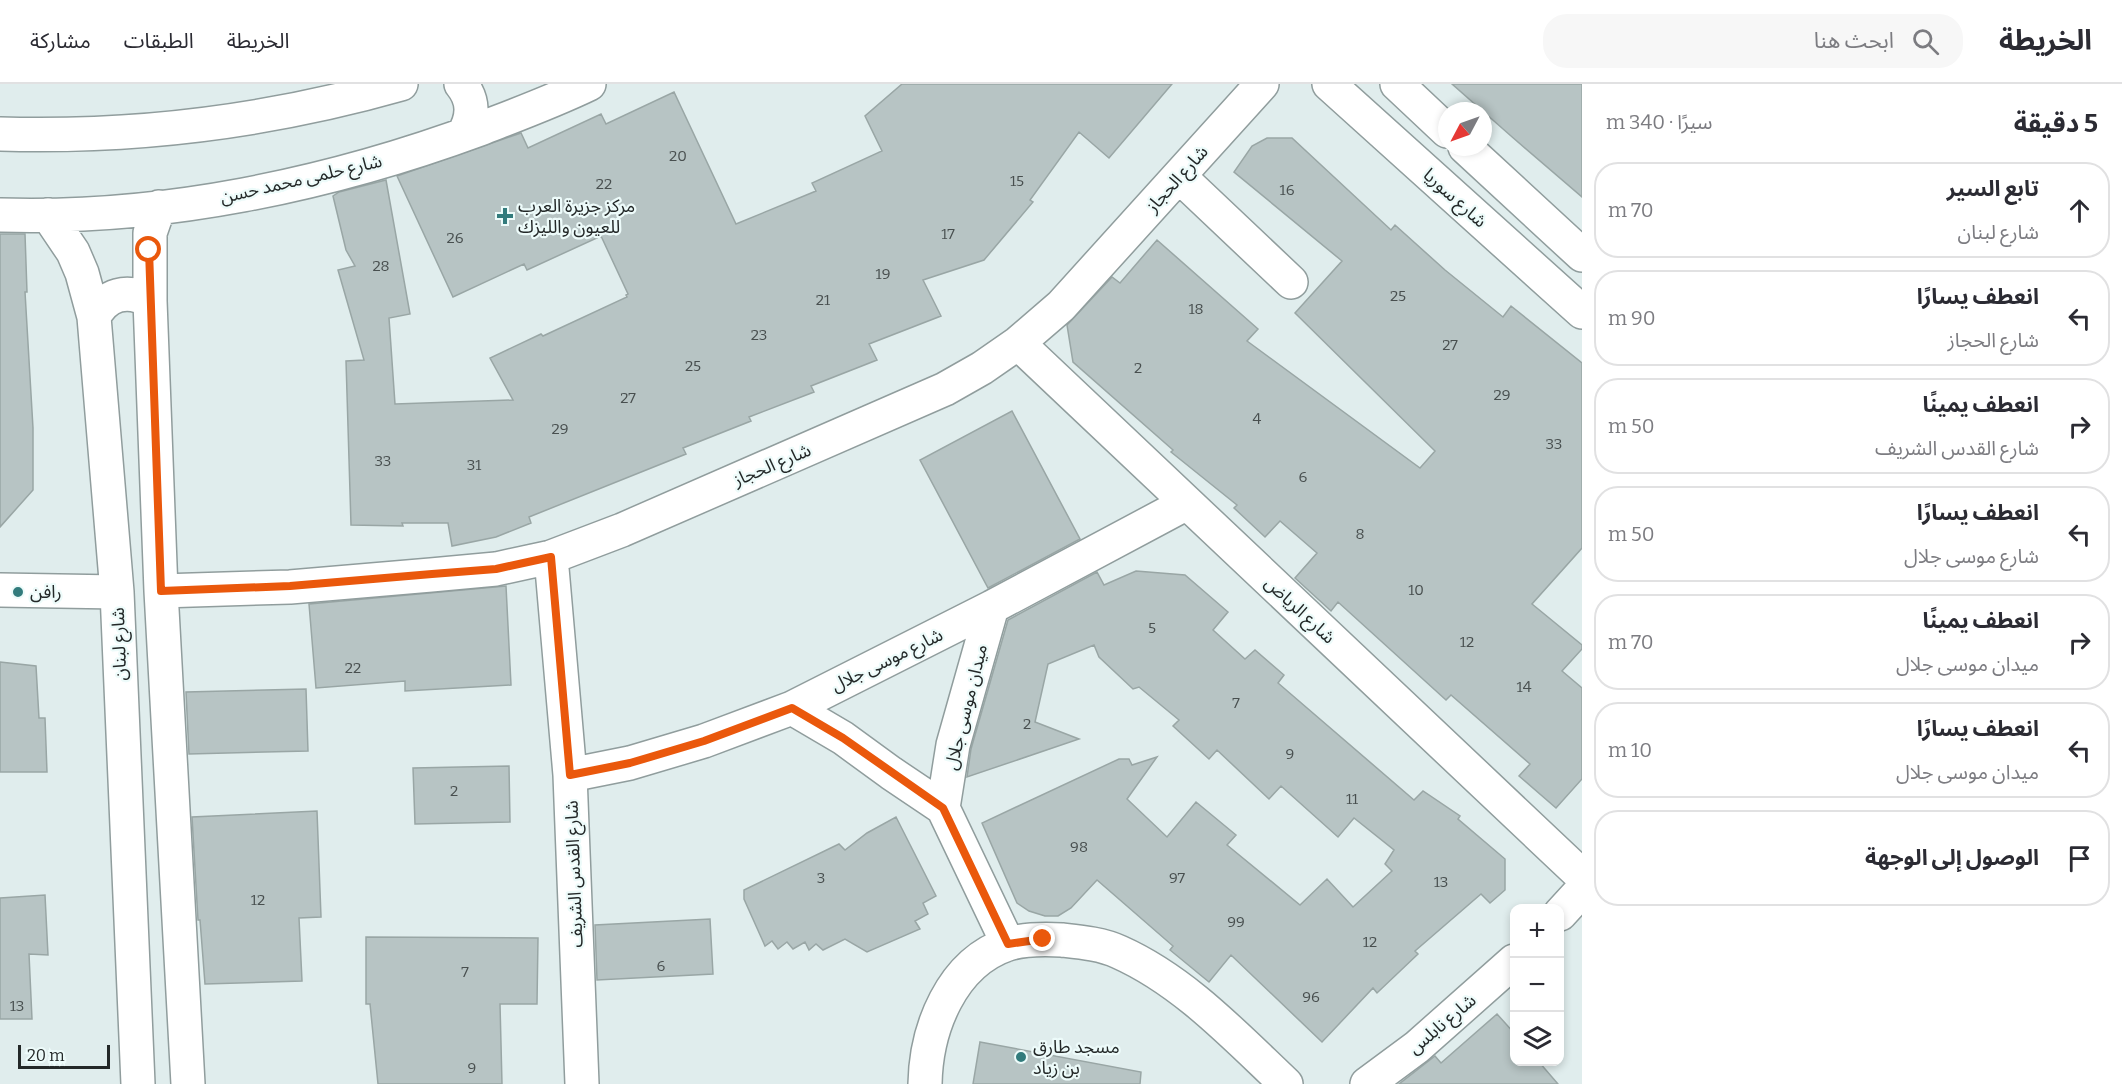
<!DOCTYPE html>
<html lang="ar">
<meta charset="utf-8">
<style>
:root{--surface:#fff;--page:#f7f7f7;--text:#2b2b33;--muted:#7c7c81;--line:#e1e1e2}
body{margin:0;font-family:Bitter,"Noto Sans Arabic",serif;background:var(--page);color:var(--text);direction:rtl}
.controls{position:absolute;right:18px;bottom:18px;display:grid;overflow:hidden;border-radius:12px;box-shadow:0 3px 9px #0003}
.controls button{width:54px;height:54px;display:grid;place-items:center;padding:0;border:0;border-bottom:2px solid var(--line);background:var(--surface);color:var(--text);font:30px sans-serif}
.compass{position:absolute;left:1438px;top:18px;width:54px;height:54px;border-radius:50%;background:var(--surface);box-shadow:0 3px 9px #0003;rotate:229deg}
.scale{position:absolute;left:18px;bottom:15px;width:92px;box-sizing:border-box;padding-left:6px;border:3px solid #232828;border-top:0;font-size:16px;line-height:21px;white-space:nowrap;color:#232828;-webkit-text-stroke:4px #edfbfa;paint-order:stroke}
.stop{position:absolute;width:18px;height:18px;margin:-14px;border:4px solid #ea580c;border-radius:50%;background:#fff}
.stop.end{background:#ea580c;border-color:#fff;box-shadow:0 2px 6px #0008}
.list{margin:0;padding:0;list-style:none}
h2{display:flex;justify-content:space-between;align-items:center;height:78px;margin:0;padding:0 24px;font-size:26px}
h2 small{font-size:20px;font-weight:400;color:var(--muted)}
.list li{display:grid;grid-template-columns:39px 1fr auto;gap:18px;align-items:center;box-sizing:border-box;height:96px;margin:0 12px 12px;padding:0 12px;border:2px solid var(--line);border-radius:24px}
.list b{display:block;font-size:22px;white-space:nowrap}
.list p{margin:0;font-size:20px;white-space:nowrap;color:var(--muted)}
.list em{font-size:20px;font-style:normal;color:var(--muted)}
.icon{flex:none;width:33px;height:33px;fill:none;stroke:currentColor;stroke-width:2;stroke-linecap:round;stroke-linejoin:round}
.map{position:relative;flex:none;width:1582px;height:1000px;overflow:hidden;direction:ltr}
header{display:flex;align-items:center;gap:36px;box-sizing:border-box;height:84px;padding:0 30px;background:var(--surface);border-bottom:2px solid var(--line)}
header strong{font-size:28px}
nav{display:flex;gap:33px;margin-inline-start:auto;font-size:21px}
.search{width:420px;height:54px;background:var(--page);display:flex;align-items:center;gap:15px;box-sizing:border-box;padding:0 21px;border-radius:24px;color:var(--muted);font-size:22px}
main{display:flex}
aside{flex:1;background:var(--surface)}
.map>svg:first-child{display:block}
.building{fill:#b7c4c4;stroke:#99a6a5;stroke-width:1.5}
.lines{fill:none;stroke-linecap:round;stroke-linejoin:round}
.minor-casing{stroke:#909d9d;stroke-width:36}
.minor{stroke:#fff;stroke-width:33}
.route{stroke:#ea580c;stroke-width:8}
.poi-dot{fill:#327b7c;stroke:#edfbfa;stroke-width:2}
.labels{text-anchor:middle;dominant-baseline:central;stroke-width:4.5;stroke-linejoin:round;paint-order:stroke}
.number-label{font-size:15px;fill:#484f4f}
.street-label{font-size:18px;fill:#232828;stroke:#edfbfa}
.poi-label{font-size:18px;fill:#232828;stroke:#edfbfa;text-anchor:start}
</style>
<header>
<strong>الخريطة</strong>
<div class="search"><svg class="icon" aria-label="search" viewBox="0 0 24 24"><circle cx="10" cy="10" r="6"/><path d="M15 15l6 6"/></svg>ابحث هنا</div>
<nav><a>الخريطة</a><a>الطبقات</a><a>مشاركة</a></nav>
</header>
<main>
<aside>
<h2>5 دقيقة<small>سيرًا · 340 m</small></h2>
<ul class="list">
<li><svg class="icon" aria-label="ahead" viewBox="0 0 24 24"><path d="M12 20V5M6 11l6-6 6 6"/></svg><div><b>تابع السير</b><p>شارع لبنان</p></div><em>70 m</em></li>
<li><svg class="icon" aria-label="left" viewBox="0 0 24 24"><path d="M17 20v-9H6M10 6l-5 5 5 5"/></svg><div><b>انعطف يسارًا</b><p>شارع الحجاز</p></div><em>90 m</em></li>
<li><svg class="icon" aria-label="right" viewBox="0 0 24 24"><path d="M7 20v-9h11M14 6l5 5-5 5"/></svg><div><b>انعطف يمينًا</b><p>شارع القدس الشريف</p></div><em>50 m</em></li>
<li><svg class="icon" aria-label="left" viewBox="0 0 24 24"><path d="M17 20v-9H6M10 6l-5 5 5 5"/></svg><div><b>انعطف يسارًا</b><p>شارع موسى جلال</p></div><em>50 m</em></li>
<li><svg class="icon" aria-label="right" viewBox="0 0 24 24"><path d="M7 20v-9h11M14 6l5 5-5 5"/></svg><div><b>انعطف يمينًا</b><p>ميدان موسى جلال</p></div><em>70 m</em></li>
<li><svg class="icon" aria-label="left" viewBox="0 0 24 24"><path d="M17 20v-9H6M10 6l-5 5 5 5"/></svg><div><b>انعطف يسارًا</b><p>ميدان موسى جلال</p></div><em>10 m</em></li>
<li><svg class="icon" aria-label="arrive" viewBox="0 0 24 24"><path d="M6 21V4h12l-3 4 3 4H6"/></svg><div><b>الوصول إلى الوجهة</b></div></li>
</ul>
</aside>
<div class="map">
<svg width="1582" height="1000" viewBox="0 0 1582 1000">
<rect width="100%" height="100%" fill="#e0eded"/>
<path class="building" d="M902,0H1172L1109,74L1079,48L1030,116L1033,118L984,176L923,196L941,232L869,260L877,276L811,302L814,308L749,333L751,337L683,364L686,370L529,433L531,439L496,453L452,462L448,439H402L403,442L351,441L346,277L364,276L338,186L355,182L346,166L333,112L339,108L386,96L410,230L389,234L395,320L513,316L490,274L541,250L543,252L627,213L626,211L628,210L601,152L527,186L524,180L453,213L397,92L521,49L528,64L601,30L606,40L674,8L736,140L816,107L812,99L882,67L865,32Z
M1452,0H1582V113L1511,52Z
M1267,54H1292L1391,146L1395,141L1445,186L1503,233L1511,222L1582,279V464L1532,520L1582,561V565L1562,587L1582,604V695L1556,724L1519,692L1530,680L1451,611L1446,616L1338,518L1331,527L1295,494L1317,469L1280,437L1265,453L1234,424L1237,421L1171,368L1173,366L1073,278L1067,241L1112,193L1120,199L1157,156L1258,245L1247,257L1420,384L1435,367L1295,229L1342,177L1234,88L1252,62Z
M0,150H25L27,208H25L33,344V406L0,443Z
M1012,327L1080,455L988,504L920,376Z
M1136,487L1185,491L1228,528L1213,546L1245,575L1255,566L1284,591L1278,599L1414,716L1423,707L1460,732L1458,735L1505,775V806L1490,819L1481,810L1415,867L1418,870L1377,909L1373,904L1322,958L1231,871L1209,898L1170,866L1173,862L1097,796L1071,824L1058,832H1045L1029,827L1017,819L982,739L1119,675H1129L1132,681L1157,673L1127,715L1167,753L1196,718L1236,751L1227,761L1300,821L1327,795L1353,823L1392,787L1385,780L1394,766L1354,734L1338,753L1281,702L1269,715L1217,666L1209,675L1173,642L1179,636L1139,603L1133,605L1099,573L1094,561L1048,580L1035,638L1079,655L967,693L971,665L1008,536L1097,488L1104,501Z
M506,502L511,601L405,607V597L316,604L309,520Z
M0,578L36,582L39,634H45L47,688H0Z
M306,605L308,667L189,670L186,608Z
M509,682L510,738L415,740L413,684Z
M317,727L321,833L299,834L302,897L205,900L200,836H198L192,733Z
M896,733L936,812L923,819L928,830L915,837L920,845L867,868L845,855L823,866L816,860L809,866L805,858L793,865L787,858L778,865L772,857L765,862L744,815V806L839,760L845,766L867,749Z
M45,811L48,871L29,870L32,935H0V814Z
M710,835L713,890L597,896L595,841Z
M366,853L538,854L537,920H500L502,1000H378L370,920H366Z
M1497,930L1515,950V978H1539L1558,1000H1399L1435,972L1441,979Z
M980,958L1141,988L1140,1000H973Z"/>
<g class="lines">
<g class="minor-casing">
<path id="minor" d="M461,0C474,16 474,33 463,51
M1329,0L1582,228
M1397,0L1447,47
M0,50C135,54 271,37 401,0
M1465,63L1582,171
M1179,92L1291,198
M159,123L150,149V217L161,507L188,1000
M0,131C162,136 328,101 480,45C516,31 554,17 589,0
M48,131L73,168L82,189L94,233L117,508L138,1000
M94,233C106,210 127,204 150,217
M1018,259L1582,792
M551,473L570,691L582,1000
M0,506L117,508
M161,507L290,503L431,491L496,485L551,473L622,446L945,305L982,284L1018,259L1061,222L1262,0
M792,624L843,654L891,689L943,724L1008,860
M570,691L630,679L704,657L792,624L992,523L1187,419
M943,724L953,661L992,523
M1560,830L1582,806
M925,1000C926,945 951,879 1008,860C1024,855 1044,855 1062,856C1080,858 1102,860 1119,868C1184,897 1235,952 1286,1000
M1367,1000L1417,963L1514,877"/>
</g>
<use href="#minor" class="minor"/>
</g>
<g class="lines">
<path class="route" d="M149,166L161,507L290,502L432,490L496,485L551,473L570,691L630,679L704,657L792,624L843,654L943,724L1008,860L1043,855"/>
</g>
<g class="poi-dot">
<path d="M502 123h6v6h6v6h-6v6h-6v-6h-6v-6h6z"/>
<circle cx="18" cy="508" r="6"/>
<circle cx="1021" cy="973" r="6"/>
</g>
<g class="labels">
<g class="number-label">
<text x="678" y="72">20</text>
<text x="1017" y="97">15</text>
<text x="604" y="100">22</text>
<text x="1287" y="106">16</text>
<text x="948" y="150">17</text>
<text x="455" y="154">26</text>
<text x="381" y="182">28</text>
<text x="883" y="190">19</text>
<text x="1398" y="212">25</text>
<text x="823" y="216">21</text>
<text x="1196" y="225">18</text>
<text x="759" y="251">23</text>
<text x="1450" y="261">27</text>
<text x="693" y="282">25</text>
<text x="1138" y="284">2</text>
<text x="1502" y="311">29</text>
<text x="628" y="314">27</text>
<text x="1257" y="335">4</text>
<text x="560" y="345">29</text>
<text x="1554" y="360">33</text>
<text x="383" y="377">33</text>
<text x="474" y="381">31</text>
<text x="1303" y="393">6</text>
<text x="1360" y="450">8</text>
<text x="1416" y="506">10</text>
<text x="1152" y="544">5</text>
<text x="1467" y="558">12</text>
<text x="353" y="584">22</text>
<text x="1524" y="603">14</text>
<text x="1236" y="619">7</text>
<text x="1027" y="640">2</text>
<text x="1290" y="670">9</text>
<text x="454" y="707">2</text>
<text x="1352" y="715">11</text>
<text x="1079" y="763">98</text>
<text x="821" y="794">3</text>
<text x="1177" y="794">97</text>
<text x="1441" y="798">13</text>
<text x="258" y="816">12</text>
<text x="1236" y="838">99</text>
<text x="1370" y="858">12</text>
<text x="661" y="882">6</text>
<text x="465" y="888">7</text>
<text x="1311" y="913">96</text>
<text x="17" y="922">13</text>
<text x="472" y="984">9</text>
</g>
<g class="street-label">
<text transform="translate(301 95) rotate(-13)">شارع حلمى محمد حسن</text>
<text transform="translate(1177 95) rotate(-48)">شارع الحجاز</text>
<text transform="translate(1455 114) rotate(42)">شارع سوريا</text>
<text transform="translate(772 381) rotate(-23)">شارع الحجاز</text>
<text transform="translate(1300 526) rotate(43)">شارع الرياض</text>
<text transform="translate(119 560) rotate(-92)">شارع لبنان</text>
<text transform="translate(887 576) rotate(-26)">شارع موسى جلال</text>
<text transform="translate(966 623) rotate(-76)">ميدان موسى جلال</text>
<text transform="translate(574 790) rotate(-92)">شارع القدس الشريف</text>
<text transform="translate(1442 940) rotate(-40)">شارع نابلس</text>
</g>
<g class="poi-label">
<text x="518" y="122">مركز جزيرة العرب<tspan x="518" dy="21">للعيون والليزك</tspan></text>
<text x="30" y="508">رافن</text>
<text x="1033" y="963">مسجد طارق<tspan x="1033" dy="21">بن زياد</tspan></text>
</g>
</g>
</svg>
<div class="controls">
<button>+</button>
<button>−</button>
<button><svg class="icon" aria-label="layers" viewBox="0 0 24 24"><path d="M12 4l9 5-9 5-9-5zM3 14l9 5 9-5"/></svg></button>
</div>
<svg class="compass" viewBox="-18 -18 36 36"><path d="M0-13l5 13h-10z" fill="#e53935"/><path d="M0 13l5-13h-10z" fill="#7c7c81"/></svg>
<div class="scale">20 m</div>
<div class="stop" style="left:149px;top:166px"></div>
<div class="stop end" style="left:1043px;top:855px"></div>
</div>
</main>
